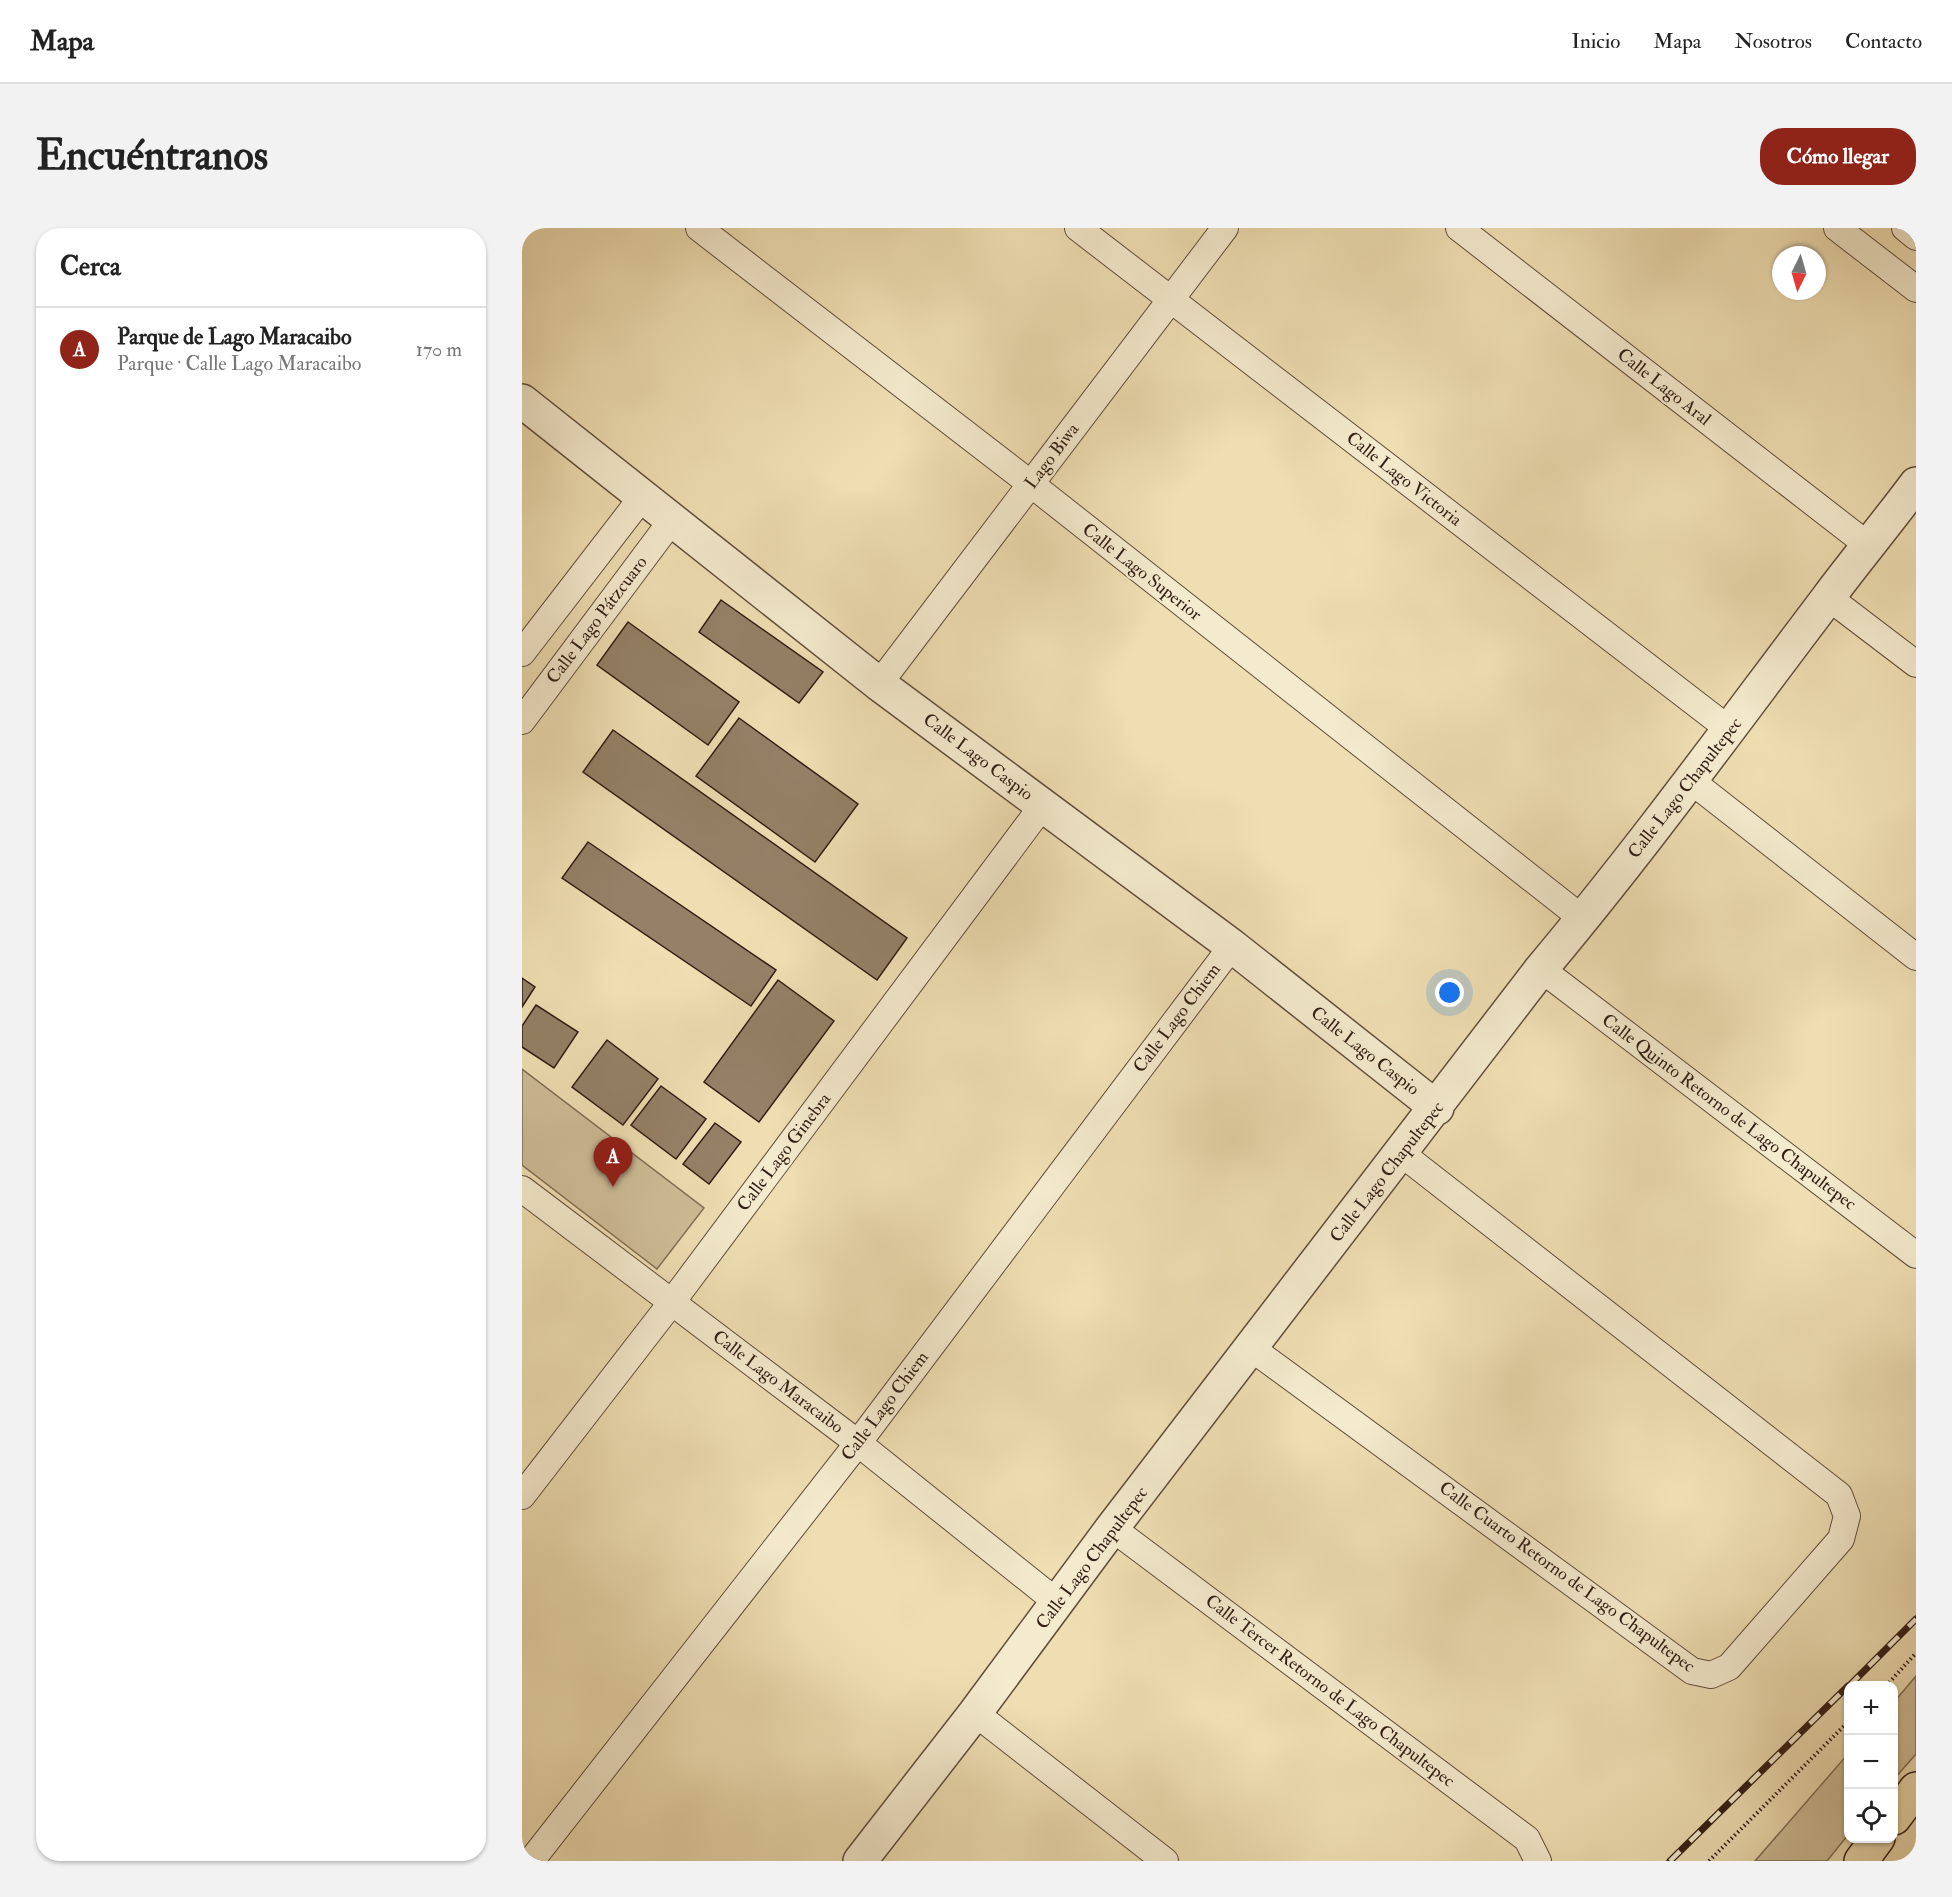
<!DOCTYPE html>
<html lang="es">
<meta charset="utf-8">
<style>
:root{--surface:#fff;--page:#f2f2f2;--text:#222;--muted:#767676;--line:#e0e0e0;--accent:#8f2418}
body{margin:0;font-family:"IM FELL Double Pica",serif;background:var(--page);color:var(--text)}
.controls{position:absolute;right:18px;bottom:18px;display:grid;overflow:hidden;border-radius:12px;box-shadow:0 2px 4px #0004}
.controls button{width:54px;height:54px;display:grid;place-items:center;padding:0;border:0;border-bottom:2px solid var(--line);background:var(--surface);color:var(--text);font:30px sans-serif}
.compass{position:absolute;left:1250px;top:18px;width:54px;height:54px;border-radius:50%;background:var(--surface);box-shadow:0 2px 4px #0004;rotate:185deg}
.you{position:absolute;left:928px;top:765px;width:21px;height:21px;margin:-15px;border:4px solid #fff;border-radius:50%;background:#1a73e8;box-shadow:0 0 0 9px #1a73e833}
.badge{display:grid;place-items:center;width:39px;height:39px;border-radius:50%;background:var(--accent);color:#fff;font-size:20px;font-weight:700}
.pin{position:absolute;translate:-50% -50px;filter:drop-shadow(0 2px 3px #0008)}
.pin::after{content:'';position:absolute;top:32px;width:21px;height:18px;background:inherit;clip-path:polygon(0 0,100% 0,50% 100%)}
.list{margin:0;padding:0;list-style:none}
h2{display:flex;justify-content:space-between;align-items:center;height:78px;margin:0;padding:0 24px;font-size:26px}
h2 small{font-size:20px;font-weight:400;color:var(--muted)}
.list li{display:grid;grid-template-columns:39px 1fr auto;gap:18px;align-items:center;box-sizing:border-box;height:84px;padding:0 24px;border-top:2px solid var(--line)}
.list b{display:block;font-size:22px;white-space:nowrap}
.list p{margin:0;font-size:20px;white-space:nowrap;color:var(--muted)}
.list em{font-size:20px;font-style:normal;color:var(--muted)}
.icon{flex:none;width:33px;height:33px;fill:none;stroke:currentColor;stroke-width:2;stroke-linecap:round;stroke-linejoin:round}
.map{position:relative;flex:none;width:1394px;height:1633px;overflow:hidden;border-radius:24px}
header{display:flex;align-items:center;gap:36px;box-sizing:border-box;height:84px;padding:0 30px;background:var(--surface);border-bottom:2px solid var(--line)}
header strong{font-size:28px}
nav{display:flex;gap:33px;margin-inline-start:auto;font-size:21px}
.intro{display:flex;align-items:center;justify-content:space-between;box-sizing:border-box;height:144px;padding:0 36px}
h1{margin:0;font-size:42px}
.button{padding:15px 27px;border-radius:24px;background:var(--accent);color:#fff;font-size:21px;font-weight:700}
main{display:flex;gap:36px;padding:0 36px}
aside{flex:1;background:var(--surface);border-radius:24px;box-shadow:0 2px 4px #0004}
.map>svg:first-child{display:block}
.green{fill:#cebd97;stroke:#806d56;stroke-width:1.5}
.building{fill:#948167;stroke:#321d15;stroke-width:1.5}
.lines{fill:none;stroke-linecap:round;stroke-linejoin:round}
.minor-casing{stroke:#614d3c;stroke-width:28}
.tertiary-casing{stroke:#614d3c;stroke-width:36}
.trunk-casing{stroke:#321d15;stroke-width:36}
.path{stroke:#321d15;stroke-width:4;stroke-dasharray:1.5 3;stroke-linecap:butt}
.minor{stroke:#f4eacd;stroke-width:26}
.tertiary{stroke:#f4eacd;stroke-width:33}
.trunk{stroke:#eedeb2;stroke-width:33}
.rail-casing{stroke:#321d15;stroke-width:7}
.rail{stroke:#f4eacd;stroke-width:4.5;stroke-dasharray:14;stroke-linecap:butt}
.labels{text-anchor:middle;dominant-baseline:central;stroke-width:4.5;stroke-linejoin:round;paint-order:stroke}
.street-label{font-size:18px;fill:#321d15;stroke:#f4eacd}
</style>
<header>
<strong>Mapa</strong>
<nav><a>Inicio</a><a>Mapa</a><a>Nosotros</a><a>Contacto</a></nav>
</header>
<div class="intro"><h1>Encuéntranos</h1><a class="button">Cómo llegar</a></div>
<main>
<aside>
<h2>Cerca<small></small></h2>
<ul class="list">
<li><span class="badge">A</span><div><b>Parque de Lago Maracaibo</b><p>Parque · Calle Lago Maracaibo</p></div><em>170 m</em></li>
</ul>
</aside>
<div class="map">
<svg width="1394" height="1633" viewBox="0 0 1394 1633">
<rect width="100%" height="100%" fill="#eedeb2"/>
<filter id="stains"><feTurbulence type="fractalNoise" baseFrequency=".00333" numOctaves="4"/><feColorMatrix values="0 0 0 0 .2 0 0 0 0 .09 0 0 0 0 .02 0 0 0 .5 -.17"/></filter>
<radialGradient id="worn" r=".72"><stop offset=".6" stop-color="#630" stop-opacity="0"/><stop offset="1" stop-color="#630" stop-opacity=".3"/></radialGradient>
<path class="green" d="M0,841L182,980L135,1041L0,937Z
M1394,1448V1526L1372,1551V1474Z
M1326,1526V1607L1305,1633H1233Z"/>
<path class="building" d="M199,372L301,444L277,475L177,404Z
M106,394L217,474L186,517L75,437Z
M217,490L336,576L293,634L174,548Z
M91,502L385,710L355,752L61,544Z
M66,614L254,742L229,778L40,650Z
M0,750L13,759L0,779Z
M256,752L312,793L237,894L182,854Z
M14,777L56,804L32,840L0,819V798Z
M85,812L136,851L101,897L50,859Z
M139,858L184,891L154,931L109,897Z
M193,895L219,914L187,956L161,936Z"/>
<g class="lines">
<g class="minor-casing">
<path id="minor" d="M177,0L509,256L1061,691
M556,0L1208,502
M937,0L1347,318
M1315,0L1394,61
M1383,0L1394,9
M1306,369L1394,436
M0,425L121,268
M357,456L703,0
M0,493L150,292
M1168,552L1394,729
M1019,741L1394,1027
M0,961L336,1215L536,1375
M729,1120L1170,1443L1189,1447L1207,1439L1319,1311L1325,1288L1317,1267L880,926
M0,1268L150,1074L521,577
M590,1300L1005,1611L1016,1633
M453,1485L643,1633
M9,1633L336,1215L710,718"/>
</g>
<g class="tertiary-casing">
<path id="tertiary" d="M0,173L357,456L710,718L915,880
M338,1633L453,1485L590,1300L1019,741C1119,622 1211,495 1305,371C1334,332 1365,295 1394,256"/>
</g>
<g class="trunk-casing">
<path id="trunk" d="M1372,1590L1394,1561
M1339,1633L1356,1610"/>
</g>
<path class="path" d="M1364,1458L1394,1425
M1187,1633L1326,1494"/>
<use href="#minor" class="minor"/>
<use href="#tertiary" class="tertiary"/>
<use href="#trunk" class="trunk"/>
<g class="rail-casing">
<path id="rail" d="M1327,1458L1394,1391
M1148,1633L1326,1458"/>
</g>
<use href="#rail" class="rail"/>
</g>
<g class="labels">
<g class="street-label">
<text transform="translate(1142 159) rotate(38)">Calle Lago Aral</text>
<text transform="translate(530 228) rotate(-53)">Lago Biwa</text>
<text transform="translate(882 251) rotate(38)">Calle Lago Victoria</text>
<text transform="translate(620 344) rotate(38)">Calle Lago Superior</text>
<text transform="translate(75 392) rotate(-53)">Calle Lago Pátzcuaro</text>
<text transform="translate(456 529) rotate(37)">Calle Lago Caspio</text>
<text transform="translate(1163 560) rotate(-52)">Calle Lago Chapultepec</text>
<text transform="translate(655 790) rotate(-53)">Calle Lago Chiem</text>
<text transform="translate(843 823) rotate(38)">Calle Lago Caspio</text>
<text transform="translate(1207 884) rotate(37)">Calle Quinto Retorno de Lago Chapultepec</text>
<text transform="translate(262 924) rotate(-53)">Calle Lago Ginebra</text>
<text transform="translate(865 944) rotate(-52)">Calle Lago Chapultepec</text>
<text transform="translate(256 1154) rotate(37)">Calle Lago Maracaibo</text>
<text transform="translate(363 1178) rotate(-53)">Calle Lago Chiem</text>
<text transform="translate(570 1330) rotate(-53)">Calle Lago Chapultepec</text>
<text transform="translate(1045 1349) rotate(36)">Calle Cuarto Retorno de Lago Chapultepec</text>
<text transform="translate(808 1463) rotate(37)">Calle Tercer Retorno de Lago Chapultepec</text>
</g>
</g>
<rect width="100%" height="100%" filter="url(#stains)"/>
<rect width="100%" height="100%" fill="url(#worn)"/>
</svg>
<div class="controls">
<button>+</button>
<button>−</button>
<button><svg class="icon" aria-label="locate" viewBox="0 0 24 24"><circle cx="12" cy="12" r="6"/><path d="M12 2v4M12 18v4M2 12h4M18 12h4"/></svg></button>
</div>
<svg class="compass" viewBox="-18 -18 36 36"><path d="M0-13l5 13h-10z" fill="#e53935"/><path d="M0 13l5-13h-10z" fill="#767676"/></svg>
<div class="you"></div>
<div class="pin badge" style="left:91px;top:959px">A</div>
</div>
</main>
